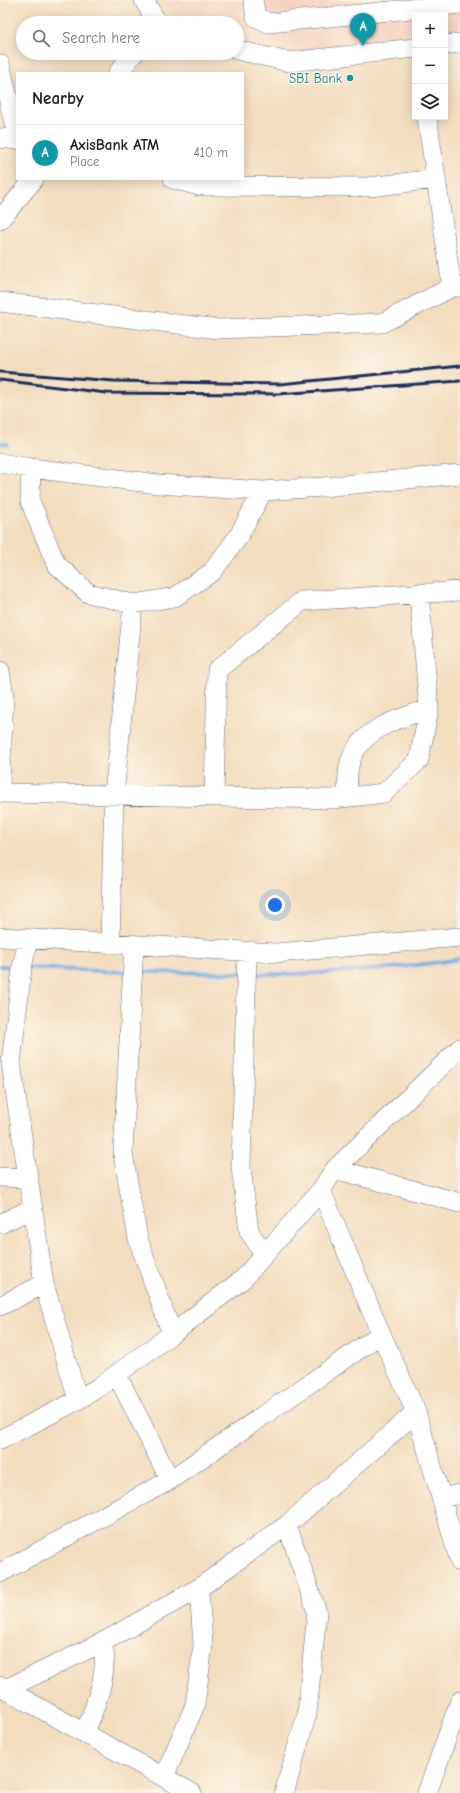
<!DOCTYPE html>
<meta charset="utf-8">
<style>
:root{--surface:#fff;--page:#f6f6f6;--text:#222;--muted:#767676;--line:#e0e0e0;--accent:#1f6fb2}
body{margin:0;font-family:"Comic Neue",sans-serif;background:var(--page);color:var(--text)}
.controls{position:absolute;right:12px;top:12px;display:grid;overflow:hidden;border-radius:0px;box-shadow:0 2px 10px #0003}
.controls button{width:36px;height:36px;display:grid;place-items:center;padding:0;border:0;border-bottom:1px solid var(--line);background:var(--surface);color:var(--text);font:20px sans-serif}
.you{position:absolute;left:275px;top:905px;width:14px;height:14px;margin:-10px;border:3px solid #fff;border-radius:50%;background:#1a73e8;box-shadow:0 0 0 6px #1a73e833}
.badge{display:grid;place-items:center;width:26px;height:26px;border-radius:50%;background:var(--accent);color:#fff;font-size:13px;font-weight:700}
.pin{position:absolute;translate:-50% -33px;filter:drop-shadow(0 1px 2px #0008)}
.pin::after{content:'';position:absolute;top:21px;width:14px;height:12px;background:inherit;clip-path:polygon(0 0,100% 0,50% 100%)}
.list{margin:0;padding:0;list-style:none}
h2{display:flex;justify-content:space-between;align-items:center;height:52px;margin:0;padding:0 16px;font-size:17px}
h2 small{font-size:13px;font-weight:400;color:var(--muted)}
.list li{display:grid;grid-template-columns:26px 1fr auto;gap:12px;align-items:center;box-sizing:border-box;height:56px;padding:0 16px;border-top:1px solid var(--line)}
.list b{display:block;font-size:15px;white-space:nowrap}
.list p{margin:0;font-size:13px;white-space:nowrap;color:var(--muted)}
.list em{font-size:13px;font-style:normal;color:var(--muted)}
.icon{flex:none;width:22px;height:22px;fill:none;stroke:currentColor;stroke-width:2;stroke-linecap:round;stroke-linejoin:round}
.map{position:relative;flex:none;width:460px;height:1793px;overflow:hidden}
.search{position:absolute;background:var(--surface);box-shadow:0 2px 10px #0003;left:16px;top:16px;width:228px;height:44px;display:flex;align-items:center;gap:10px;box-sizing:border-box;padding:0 14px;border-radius:22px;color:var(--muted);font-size:15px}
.panel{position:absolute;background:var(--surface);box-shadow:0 2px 10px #0003;left:16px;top:72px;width:228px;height:108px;border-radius:0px}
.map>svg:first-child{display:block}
.built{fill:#f5d3c1}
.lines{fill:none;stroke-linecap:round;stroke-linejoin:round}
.stream{stroke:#7bace6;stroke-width:4}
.minor-casing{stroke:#676c80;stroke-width:20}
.minor{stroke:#fff;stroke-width:19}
.rail{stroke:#1b2f5e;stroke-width:3}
.culture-dot{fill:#0f9aa8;stroke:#fcf5e5;stroke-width:1.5}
.labels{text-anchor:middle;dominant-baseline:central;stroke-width:3;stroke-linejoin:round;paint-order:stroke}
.culture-label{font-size:13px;fill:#0d838f;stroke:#fcf5e5;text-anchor:end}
</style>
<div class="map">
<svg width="460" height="1793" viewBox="0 0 460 1793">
<rect width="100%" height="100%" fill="#fcf5e5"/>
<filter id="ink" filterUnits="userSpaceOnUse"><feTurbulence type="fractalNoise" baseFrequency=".025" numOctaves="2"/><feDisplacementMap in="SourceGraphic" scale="8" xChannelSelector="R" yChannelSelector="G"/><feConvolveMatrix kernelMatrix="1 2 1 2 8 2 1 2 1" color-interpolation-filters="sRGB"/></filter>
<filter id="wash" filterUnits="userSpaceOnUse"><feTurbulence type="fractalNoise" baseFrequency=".012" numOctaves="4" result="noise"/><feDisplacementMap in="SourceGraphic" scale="16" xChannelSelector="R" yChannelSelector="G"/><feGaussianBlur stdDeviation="0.9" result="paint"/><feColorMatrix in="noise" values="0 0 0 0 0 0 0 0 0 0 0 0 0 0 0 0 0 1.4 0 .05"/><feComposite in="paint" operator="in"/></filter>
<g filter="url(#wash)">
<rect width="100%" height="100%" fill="#f3ddbf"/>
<path class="built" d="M163,0H460V35L445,37V15H415V41L320,54L242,47L237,45V23H180Z"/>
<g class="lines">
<path class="stream" d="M0,443L7,444
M0,966L17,967
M27,968L128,972
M137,972L242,973
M251,974C321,975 391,970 460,959"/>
</g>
</g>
<g filter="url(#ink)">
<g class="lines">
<g class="minor-casing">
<path id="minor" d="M144,0L157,23
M253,0L256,17L269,23L460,4
M445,45L460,43
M237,50L289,62L415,48
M0,64L17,135
M118,73L134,53
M427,117L452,287
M0,138L17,140
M173,179L199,186L369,187L435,179
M0,220L34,179
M0,302L218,329L382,323L452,287H460
M0,463L31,468L158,484L263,491L323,487L460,474
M31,468L30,501L56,564L88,593L133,604L175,597L212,572L238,537L263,491
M0,671L4,695L0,784
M0,793L333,799L384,793L419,760L429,709L419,593
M214,797L217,670L302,601L460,591
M347,797C348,787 347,776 349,766C357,730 398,718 429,709
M0,937L276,953L460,937
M28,939L22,968L11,1063L44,1284L78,1400
M110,944L114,795L133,604
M134,945L123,1154L138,1239L172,1334
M247,951L241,1168L249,1231L264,1254
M335,1169L460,1203
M0,1177L29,1178
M321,1190L381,1334L416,1412
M0,1224L33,1208
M0,1306L44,1284
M117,1375L170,1480
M0,1440L78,1400L99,1387L172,1334L243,1279L321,1190L335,1169L460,1048
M441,1498L460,1494
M0,1573L170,1480L381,1334
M0,1686L192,1793
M6,1689L103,1642L199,1588L287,1525L416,1412L460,1562
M85,1733C96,1703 109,1674 103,1642
M164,1777L195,1705L203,1645L199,1588
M284,1793L307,1714L317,1612L287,1525
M427,1793L460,1701"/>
</g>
<use href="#minor" class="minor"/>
<path class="rail" d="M0,372L114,381L280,384L460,366
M0,380L106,393L278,394L460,381"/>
</g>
</g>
<circle class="culture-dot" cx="350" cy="78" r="4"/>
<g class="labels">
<g class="culture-label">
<text x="342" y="78">SBI Bank</text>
</g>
</g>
</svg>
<div class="controls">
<button>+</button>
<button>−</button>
<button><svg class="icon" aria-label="layers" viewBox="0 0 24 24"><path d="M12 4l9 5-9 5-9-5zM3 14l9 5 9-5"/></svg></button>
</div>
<div class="you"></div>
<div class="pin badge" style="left:363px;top:46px;background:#0f9aa8">A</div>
<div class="search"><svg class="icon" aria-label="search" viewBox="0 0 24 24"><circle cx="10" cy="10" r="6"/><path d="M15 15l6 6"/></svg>Search here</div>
<section class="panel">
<h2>Nearby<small></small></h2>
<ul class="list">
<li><span class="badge" style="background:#0f9aa8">A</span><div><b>AxisBank ATM</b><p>Place</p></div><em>410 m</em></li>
</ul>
</section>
</div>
